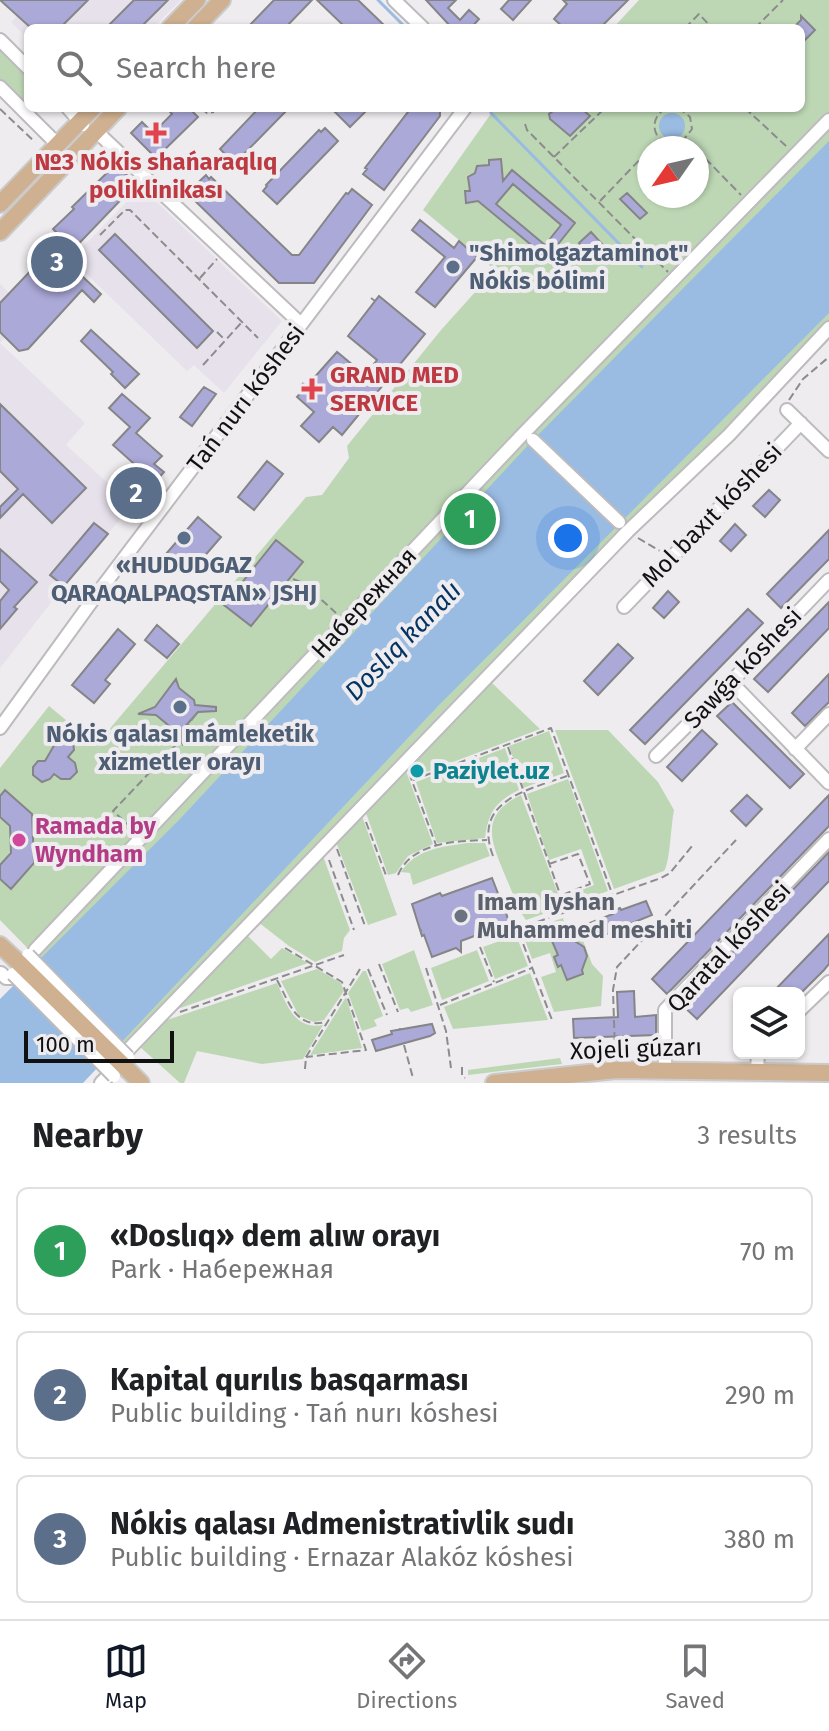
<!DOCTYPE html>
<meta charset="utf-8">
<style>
:root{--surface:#fff;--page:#f6f6f6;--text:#202124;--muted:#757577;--line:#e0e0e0;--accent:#111827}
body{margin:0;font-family:"Fira Sans",sans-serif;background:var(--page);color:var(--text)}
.controls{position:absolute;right:24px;bottom:24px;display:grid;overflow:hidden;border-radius:12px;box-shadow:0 2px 6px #0004}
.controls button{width:72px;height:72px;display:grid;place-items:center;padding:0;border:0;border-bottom:2px solid var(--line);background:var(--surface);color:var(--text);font:40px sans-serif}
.compass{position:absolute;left:637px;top:136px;width:72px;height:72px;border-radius:50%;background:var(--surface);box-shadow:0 2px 6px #0004;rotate:236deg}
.scale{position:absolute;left:24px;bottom:20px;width:150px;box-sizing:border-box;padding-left:8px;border:4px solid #111112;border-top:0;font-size:22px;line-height:28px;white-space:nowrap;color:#111112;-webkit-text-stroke:6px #eeecef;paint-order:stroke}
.you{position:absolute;left:568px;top:538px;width:28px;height:28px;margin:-20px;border:6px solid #fff;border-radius:50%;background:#1a73e8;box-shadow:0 0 0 12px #1a73e833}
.badge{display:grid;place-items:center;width:52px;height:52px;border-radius:50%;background:var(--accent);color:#fff;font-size:26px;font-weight:700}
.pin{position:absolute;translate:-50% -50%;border:4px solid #fff;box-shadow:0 2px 8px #0006}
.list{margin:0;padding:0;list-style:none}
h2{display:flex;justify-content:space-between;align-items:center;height:104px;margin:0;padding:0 32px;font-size:34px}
h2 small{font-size:26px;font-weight:400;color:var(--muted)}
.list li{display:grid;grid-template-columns:52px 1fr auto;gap:24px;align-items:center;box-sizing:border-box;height:128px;margin:0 16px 16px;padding:0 16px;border:2px solid var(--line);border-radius:12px}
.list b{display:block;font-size:30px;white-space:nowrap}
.list p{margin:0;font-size:26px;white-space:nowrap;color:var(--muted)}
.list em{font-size:26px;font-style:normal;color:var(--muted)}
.icon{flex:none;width:44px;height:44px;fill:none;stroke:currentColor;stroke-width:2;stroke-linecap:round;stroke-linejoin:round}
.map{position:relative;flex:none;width:829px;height:1083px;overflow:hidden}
.search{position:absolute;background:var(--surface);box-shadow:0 2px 6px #0004;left:24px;right:24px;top:24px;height:88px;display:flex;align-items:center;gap:20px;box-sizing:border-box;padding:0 28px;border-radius:12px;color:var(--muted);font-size:30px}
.sheet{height:536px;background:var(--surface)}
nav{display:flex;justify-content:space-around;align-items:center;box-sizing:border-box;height:112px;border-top:2px solid var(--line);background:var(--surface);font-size:22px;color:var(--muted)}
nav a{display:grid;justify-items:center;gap:4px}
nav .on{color:var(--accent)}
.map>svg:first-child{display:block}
.built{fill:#e7e1eb}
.green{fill:#bdd7b5;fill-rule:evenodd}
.water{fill:#9abbe2}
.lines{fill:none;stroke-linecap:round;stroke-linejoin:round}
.stream{stroke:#9abbe2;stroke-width:3}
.building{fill:#aba9d8;stroke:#858588;stroke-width:2;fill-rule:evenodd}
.minor-casing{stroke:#bdbbbe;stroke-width:16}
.major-casing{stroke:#cbcbcb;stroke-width:20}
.path{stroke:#8c8b8d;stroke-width:2;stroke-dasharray:8 4;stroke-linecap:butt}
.minor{stroke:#fff;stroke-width:12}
.major{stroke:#cfb090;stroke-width:16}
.minor-bridge-casing{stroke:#bdbbbe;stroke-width:16;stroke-linecap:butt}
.major-bridge-casing{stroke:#cbcbcb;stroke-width:20;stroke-linecap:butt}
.minor-bridge{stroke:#fff;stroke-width:12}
.major-bridge{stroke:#cfb090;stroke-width:16}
.health-dot{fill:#e0444e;stroke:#eeecef;stroke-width:3}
.service-dot{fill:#5c6f8a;stroke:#eeecef;stroke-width:3}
.culture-dot{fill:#0f9aa8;stroke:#eeecef;stroke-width:3}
.hotel-dot{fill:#d1479c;stroke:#eeecef;stroke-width:3}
.worship-dot{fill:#6b7280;stroke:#eeecef;stroke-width:3}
.labels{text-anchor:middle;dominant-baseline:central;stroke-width:8;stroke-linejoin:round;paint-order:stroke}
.health-label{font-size:24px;font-weight:bold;fill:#be3a42;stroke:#eeecef}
.service-label{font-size:24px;font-weight:bold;fill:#4e5e75;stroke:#eeecef}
.street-label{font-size:24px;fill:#111112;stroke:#eeecef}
.culture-label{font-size:24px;font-weight:bold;fill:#0d838f;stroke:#eeecef;text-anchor:start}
.hotel-label{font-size:24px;font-weight:bold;fill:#b23c85;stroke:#eeecef;text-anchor:start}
.worship-label{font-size:24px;font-weight:bold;fill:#5b616d;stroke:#eeecef;text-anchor:start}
.water-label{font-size:26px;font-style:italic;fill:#043463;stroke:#eeecef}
</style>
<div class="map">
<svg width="829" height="1083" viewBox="0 0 829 1083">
<rect width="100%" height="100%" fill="#eeecef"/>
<path class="built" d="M33,0H181L153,28H28V39L11,22Z
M141,187L282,321L224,393L194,365L187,371L71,259Z
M0,284L29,312L0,343L85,423L66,445L132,505L64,586L0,668Z"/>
<path class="green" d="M639,0H829V340L490,681L540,729L424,773L416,760L406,771L433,844L408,856L396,873L388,875L366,813L362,816L397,915L368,925L336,842L323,856L350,930L344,938L342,951L315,962L289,946L258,922L247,935L271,959L282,948L308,963L172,1011L164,1021L277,983C287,1005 294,1030 323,1025L303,1059L262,1064L197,1051L184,1083H180L139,1046L131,1054L0,920V768L49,706L96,745L306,497L322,495L349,458L347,446L441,330L495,270L423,210L495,108H530L535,112L539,108H801V28H613ZM649,148H697V196H649Z
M0,48L28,76V106L0,79Z
M555,730H608L658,782L674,810C671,824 670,863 664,871L614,889Z
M549,731L564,773L523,788L509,746Z
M505,748L519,790C495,802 489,811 485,838L437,843L416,782Z
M568,779L608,891L568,906L564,897L594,885L581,849L549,860L527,794Z
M521,795L563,907L526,920C517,908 513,893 507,880C492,843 477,816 521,795Z
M467,843H485L490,856L413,885L410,873L401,872C416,849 441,847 467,843Z
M563,918L567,932L582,938L592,964L603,976L601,1006L554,1012L541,977L556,972L550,953L532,959L522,932Z
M516,935L528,966L495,979L483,947Z
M414,950L433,1005L411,1012L408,1008L400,1010L382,964Z
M477,950L489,981L442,1000L431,968Z
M317,969L341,983L344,991L324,1020L314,1022L299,1016L281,981Z
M363,971H366L383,1016L374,1020L377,1026L362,1031L348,993Z
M530,973L548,1020L453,1029L444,1007Z
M346,997L362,1048L310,1055Z
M560,1058L562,1064L468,1075V1070Z"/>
<path class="water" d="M659 126a13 13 0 1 1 26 0a13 13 0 1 1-26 0Z
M829,141V313L439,705L83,1083H0V999L179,820L533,440Z"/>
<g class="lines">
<path class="stream" d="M378,0L404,26
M491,113L642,267"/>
</g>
<path class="building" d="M0,0H88L60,28H31Z
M134,0H168L140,28H106Z
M274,0H312L285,28H247Z
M317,0H358L387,28H346Z
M426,0H456L448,8L460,20L469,10L479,19L471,28H452Z
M509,0H531L513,20L501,9Z
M563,0H628L600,28H564L554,19L567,4Z
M801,16L815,30L801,44V28H793L801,20Z
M167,108H189L198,117L156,158L131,133L142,122L153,133L172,114Z
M259,108H289L239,159L237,157L233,162L220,149Z
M331,108H369L350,127Z
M411,108H440V116L384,190L363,174L367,169L365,168Z
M557,108H581L590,116L570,136L550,119L549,114Z
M325,128L338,141L277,204L263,191L267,186L266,185L319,130L321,132Z
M501,159L503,181L512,170L575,223L547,258L478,201L466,203L465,191H470L468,177L475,173L477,166L489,165V160ZM513,184L561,225L545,245L496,204Z
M116,164L136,184L64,259L101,294L94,302L82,290L28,349L19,351L0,332V303L38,263L36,261L62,238L53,229L74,209L72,207Z
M206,175L209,179L211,177L292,255H299L346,193L348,194L352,189L372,205L314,283H279L187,193Z
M627,193L647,213L640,219L620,199Z
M420,220L454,248L459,241L477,257L435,307L416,292L445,257L412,230Z
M591,232L602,244L590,255L579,243Z
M115,234L213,331L197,348L99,250Z
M379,296L425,334L342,435L333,427L319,442L301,426L314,412L297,397L337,352L365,375L377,360L348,336Z
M91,330L139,374L125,388L111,374L113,372L81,341Z
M204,387L216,394L192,426L180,417Z
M122,394L150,418L136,433L162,456L154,464L164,472L137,502L123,490L141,470L113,445L130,427L109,408Z
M0,404L86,488L52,523L23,494L0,518V507L18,489L0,471Z
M267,461L283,474L254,510L238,497Z
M769,490L780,500L765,517L753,506Z
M198,517L221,537L189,574L166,554Z
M94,523L108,534L64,586L50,575Z
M735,524L746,535L731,551L720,541Z
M829,530V559L781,608L767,594Z
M276,540L303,562L251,626L224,605Z
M0,549L37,582L14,607L17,609L0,629V601L9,590L0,581Z
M668,591L679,602L664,618L653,608Z
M829,602V628L768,692L754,679Z
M748,609L763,623L645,744L630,730Z
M157,625L179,644L167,658L145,640Z
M118,629L135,644L105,680L110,684L94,703L72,685Z
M618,644L633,658L598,695L584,681Z
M829,674V702L805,726L792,713Z
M176,679L179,688L194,700L195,705L216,707V711L198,712L182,730V743L174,730L156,715L138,714L155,707Z
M732,702L804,774L790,788L717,716Z
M702,730L717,744L682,781L667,767Z
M59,737H69L73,742L74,750L68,757L75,763L77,772L70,779H61L54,774L50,779L42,782L33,775V767L38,761H45Z
M5,790L32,814L34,863L11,889L0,879V865L11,853L10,826L0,817V796Z
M747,795L762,809L746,826L731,811Z
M829,795V826L667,994L652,979Z
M829,852V881L697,1019L682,1005Z
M492,878L499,896L501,895L509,923L461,941V952L456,948L432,957L424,935L422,936L412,904L440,893L442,896Z
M646,901L652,915L627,925L628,928L593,938L587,924L613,914L612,911L620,908L621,910Z
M829,934V964L824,970L801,993H772Z
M569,935L570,938L584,947L587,956L582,970L583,974L567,980L561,965L558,967L554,957L558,955L552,941Z
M634,991L635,1017L656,1015V1035L574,1038L573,1019L618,1017L617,992Z
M432,1024L435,1033L430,1036L376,1051L372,1040L392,1034L391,1031Z"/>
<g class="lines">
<g class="minor-casing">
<path id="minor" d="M394,0L423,28
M0,40L28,68
M0,87L58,145
M68,108L83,125
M97,132L301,324
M787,410L829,451
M533,440L619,522
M624,607L801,423
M731,682L829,783
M0,728L97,594L465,108
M795,749L829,714
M656,756L731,682L829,580
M35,950L524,433L829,120
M1,973L6,978H12
M799,1011L829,982
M126,1052L628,531L729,435L829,328
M665,1070V1010L829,839
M757,1071L758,1053
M101,1083L107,1077"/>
</g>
<g class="major-casing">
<path id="major" d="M170,28L197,0
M195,28L222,0
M0,204L93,108
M0,232L118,108
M0,945L14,958
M129,1071L141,1083
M494,1083L616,1070L829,1073"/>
</g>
<path class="path" d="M685,28L699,14L712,28
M755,28L783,0
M201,108L207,113L214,112
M666,108C644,121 656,150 681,143L692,129L690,117L679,108
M745,108L786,146
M0,109L35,142
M525,124L527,130L668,272
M687,140L695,148
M651,148L658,140
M697,150L741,195
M554,157L605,108
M600,201L649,150
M100,235L125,210H130L258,338
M200,278L217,259
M371,298L375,301
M217,332L225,340
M203,365L242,322
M302,383L306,386
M789,400L803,379L829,357
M638,538L660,551
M293,579L303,583L336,613
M196,714L187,726L211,746
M508,747L566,911
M409,773L436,845
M413,780L551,728L613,896
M366,822L387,878
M132,828L113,811L191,729
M337,849L365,926
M493,856C472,801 527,790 567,776
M329,860L354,930
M549,864L578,854L590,884L562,895
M398,875C412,842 456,841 487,840
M526,926L661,878L670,873L692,846
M420,931L422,930
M519,933L552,1020
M480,947L494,982
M285,948L342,982L366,1050L306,1057
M379,964L398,1012
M426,968L446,1031L451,1068
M368,969L387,1015
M277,980C290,1004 296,1029 326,1022
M440,1005L532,968
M180,1012L344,955
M400,1029V1028
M404,1045L413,1078
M615,1052L613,990L617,967L736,840
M462,1067V1076L465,1078
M305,1069L306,1057L360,969"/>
<use href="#minor" class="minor"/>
<use href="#major" class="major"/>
<g class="minor-bridge-casing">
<path id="minor-bridge" d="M28,955L128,1057
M13,974L114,1076"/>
</g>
<g class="major-bridge-casing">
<path id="major-bridge" d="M14,958L129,1071"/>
</g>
<use href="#minor-bridge" class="minor-bridge"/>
<use href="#major-bridge" class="major-bridge"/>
</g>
<g class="health-dot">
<path d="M152 121h8v8h8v8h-8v8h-8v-8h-8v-8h8z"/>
<path d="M308 377h8v8h8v8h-8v8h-8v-8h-8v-8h8z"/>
</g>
<g class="service-dot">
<circle cx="453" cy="267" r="8"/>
<circle cx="184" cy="538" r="8"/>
<circle cx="180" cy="707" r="8"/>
</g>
<circle class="culture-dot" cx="417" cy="771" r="8"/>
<circle class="hotel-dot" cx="19" cy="840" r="8"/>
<circle class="worship-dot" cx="461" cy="916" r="8"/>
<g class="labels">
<g class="health-label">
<text x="156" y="162">№3 Nókis shańaraqlıq<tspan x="156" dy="28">poliklinikası</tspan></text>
<text x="330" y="375" text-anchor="start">GRAND MED<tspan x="330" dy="28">SERVICE</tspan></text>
</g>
<g class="service-label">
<text x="469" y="253" text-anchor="start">"Shimolgaztaminot"<tspan x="469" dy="28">Nókis bólimi</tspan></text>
<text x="184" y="565">«HUDUDGAZ<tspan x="184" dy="28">QARAQALPAQSTAN» JSHJ</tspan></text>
<text x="180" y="734">Nókis qalası mámleketik<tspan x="180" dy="28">xizmetler orayı</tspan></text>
</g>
<g class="street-label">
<text transform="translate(246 398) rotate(-53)">Tań nurı kóshesi</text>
<text transform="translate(712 515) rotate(-46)">Mol baxıt kóshesi</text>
<text transform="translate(364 603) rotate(-47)">Набережная</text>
<text transform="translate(743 668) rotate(-46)">Sawǵa kóshesi</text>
<text transform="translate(729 947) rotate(-47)">Qaratal kóshesi</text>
<text transform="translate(636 1049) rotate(-2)">Xojeli gúzarı</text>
</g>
<g class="culture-label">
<text x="433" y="771">Paziylet.uz</text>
</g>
<g class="hotel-label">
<text x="35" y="826">Ramada by<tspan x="35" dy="28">Wyndham</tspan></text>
</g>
<g class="worship-label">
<text x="477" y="902">Imam Iyshan<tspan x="477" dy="28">Muhammed meshiti</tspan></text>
</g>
<g class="water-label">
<text transform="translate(403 641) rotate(-46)">Doslıq kanalı</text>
</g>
</g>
</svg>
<div class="controls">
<button><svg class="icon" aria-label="layers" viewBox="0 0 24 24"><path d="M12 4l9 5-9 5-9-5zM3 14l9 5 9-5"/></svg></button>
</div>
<svg class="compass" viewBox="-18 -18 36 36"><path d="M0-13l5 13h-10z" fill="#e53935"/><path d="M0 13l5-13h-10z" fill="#757577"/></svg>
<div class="scale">100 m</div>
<div class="you"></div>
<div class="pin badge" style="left:470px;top:519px;background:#2e9e5b">1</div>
<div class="pin badge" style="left:136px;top:493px;background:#5c6f8a">2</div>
<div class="pin badge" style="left:57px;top:262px;background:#5c6f8a">3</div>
<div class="search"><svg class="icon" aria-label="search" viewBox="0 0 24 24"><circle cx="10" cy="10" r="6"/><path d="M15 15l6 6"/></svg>Search here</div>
</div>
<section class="sheet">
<h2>Nearby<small>3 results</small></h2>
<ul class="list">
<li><span class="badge" style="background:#2e9e5b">1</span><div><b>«Doslıq» dem alıw orayı</b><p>Park · Набережная</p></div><em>70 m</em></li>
<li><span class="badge" style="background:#5c6f8a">2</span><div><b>Kapital qurılıs basqarması</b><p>Public building · Tań nurı kóshesi</p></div><em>290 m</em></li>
<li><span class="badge" style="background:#5c6f8a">3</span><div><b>Nókis qalası Admenistrativlik sudı</b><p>Public building · Ernazar Alakóz kóshesi</p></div><em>380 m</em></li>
</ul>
</section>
<nav>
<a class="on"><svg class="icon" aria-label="map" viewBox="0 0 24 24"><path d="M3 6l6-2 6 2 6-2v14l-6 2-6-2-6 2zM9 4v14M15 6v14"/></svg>Map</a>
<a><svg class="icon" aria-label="directions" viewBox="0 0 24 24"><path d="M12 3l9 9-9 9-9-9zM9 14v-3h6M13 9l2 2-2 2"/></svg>Directions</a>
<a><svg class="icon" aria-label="saved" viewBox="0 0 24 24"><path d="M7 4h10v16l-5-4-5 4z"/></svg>Saved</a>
</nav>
